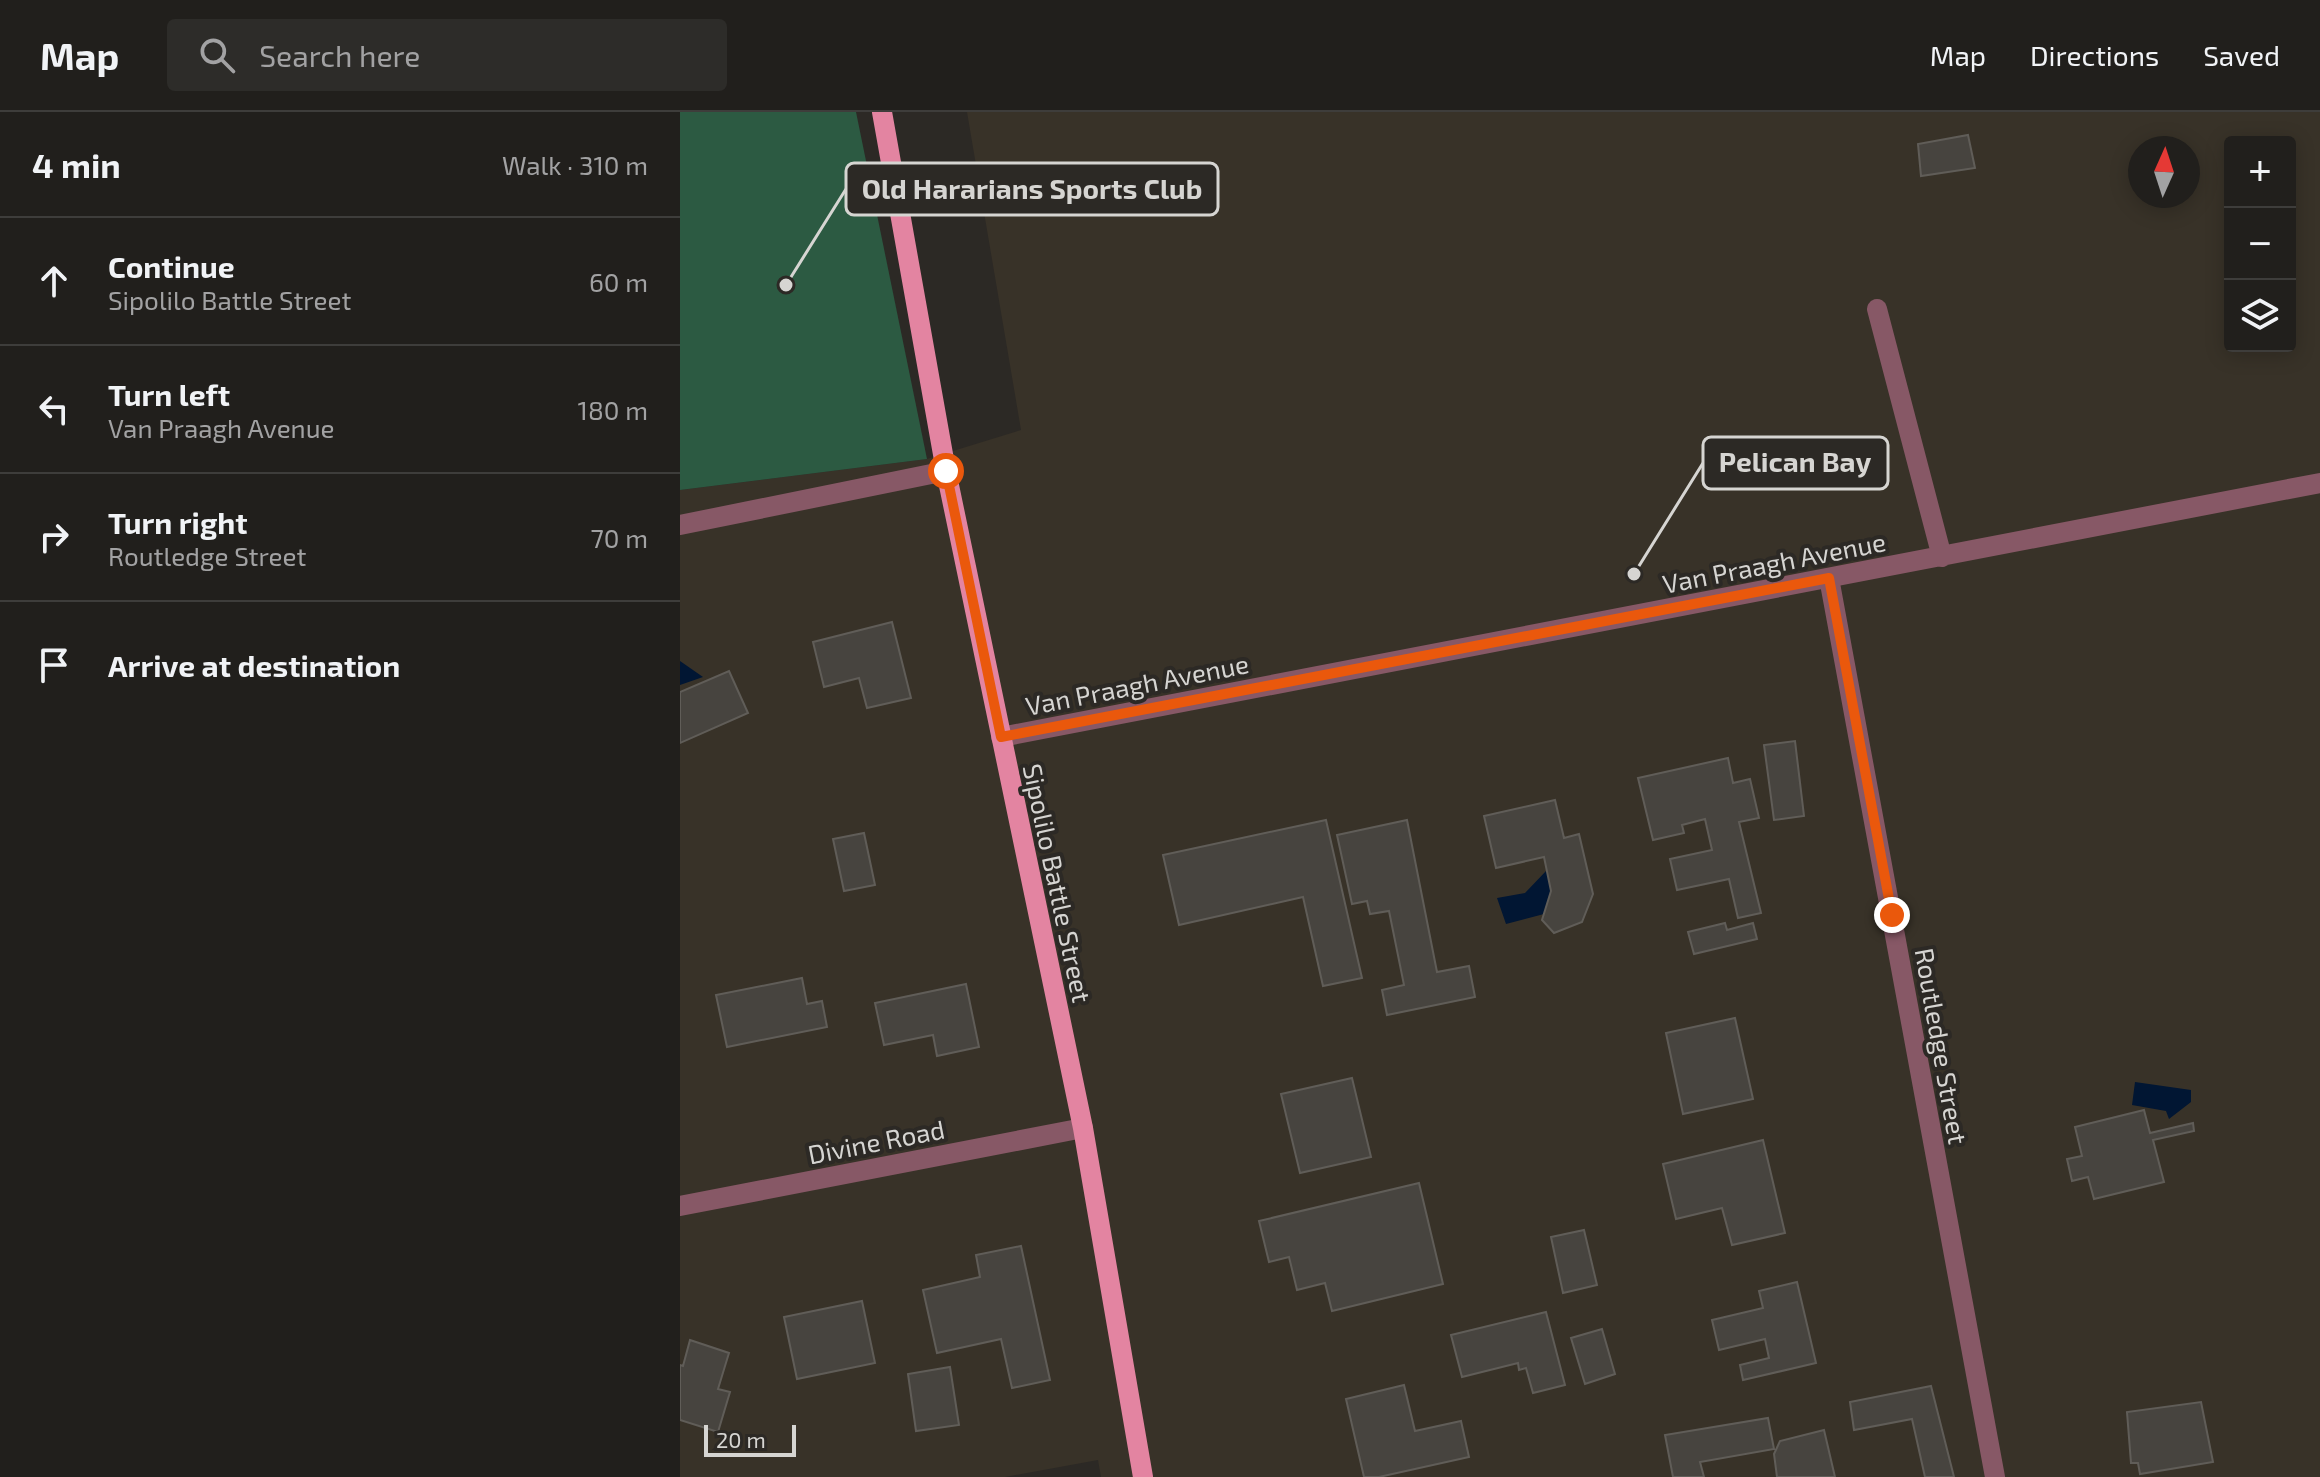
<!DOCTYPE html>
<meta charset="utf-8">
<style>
:root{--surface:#211f1c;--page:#2d2c29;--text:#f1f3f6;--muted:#a2a2a3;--line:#3e3d3b}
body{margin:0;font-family:"Exo 2",sans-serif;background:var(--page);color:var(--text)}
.controls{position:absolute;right:24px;top:24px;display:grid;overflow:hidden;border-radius:8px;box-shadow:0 4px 20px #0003}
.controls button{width:72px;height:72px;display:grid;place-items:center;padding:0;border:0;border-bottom:2px solid var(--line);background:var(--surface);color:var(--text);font:40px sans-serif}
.compass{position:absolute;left:1448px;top:24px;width:72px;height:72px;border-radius:50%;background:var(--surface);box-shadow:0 4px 20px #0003;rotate:3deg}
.scale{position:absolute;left:24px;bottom:20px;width:92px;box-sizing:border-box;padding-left:8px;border:4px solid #d6d5d2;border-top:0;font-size:22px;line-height:28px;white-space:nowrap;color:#d6d5d2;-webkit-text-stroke:6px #2c2925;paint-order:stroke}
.stop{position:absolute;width:24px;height:24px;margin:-18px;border:6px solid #ea580c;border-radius:50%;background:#fff}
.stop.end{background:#ea580c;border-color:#fff;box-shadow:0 2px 8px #0008}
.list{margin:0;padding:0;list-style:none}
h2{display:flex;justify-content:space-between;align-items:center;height:104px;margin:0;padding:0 32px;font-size:34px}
h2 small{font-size:26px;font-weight:400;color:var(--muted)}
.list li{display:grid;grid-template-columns:52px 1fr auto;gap:24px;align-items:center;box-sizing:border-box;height:128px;padding:0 32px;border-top:2px solid var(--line)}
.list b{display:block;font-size:30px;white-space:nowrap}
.list p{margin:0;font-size:26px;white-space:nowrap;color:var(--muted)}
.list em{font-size:26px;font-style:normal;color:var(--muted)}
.icon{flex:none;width:44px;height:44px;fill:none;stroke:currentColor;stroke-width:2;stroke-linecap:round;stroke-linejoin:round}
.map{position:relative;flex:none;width:1640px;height:1365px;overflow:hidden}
header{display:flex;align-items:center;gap:48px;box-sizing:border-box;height:112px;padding:0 40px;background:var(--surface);border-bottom:2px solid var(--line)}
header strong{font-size:38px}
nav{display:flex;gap:44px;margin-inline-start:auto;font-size:28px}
.search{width:560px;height:72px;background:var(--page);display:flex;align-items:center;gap:20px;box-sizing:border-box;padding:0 28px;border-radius:8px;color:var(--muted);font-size:30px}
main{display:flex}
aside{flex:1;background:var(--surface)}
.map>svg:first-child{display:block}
.built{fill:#383228;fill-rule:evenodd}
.green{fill:#2c5a42}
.water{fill:#011633}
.building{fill:#47443f;stroke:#605d58;stroke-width:2}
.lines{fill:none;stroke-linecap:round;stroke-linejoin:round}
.minor{stroke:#875866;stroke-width:20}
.major{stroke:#e384a1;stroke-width:20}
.route{stroke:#ea580c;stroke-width:10}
.labels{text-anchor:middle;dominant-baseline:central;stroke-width:8;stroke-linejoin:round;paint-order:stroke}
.street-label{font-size:26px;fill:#d6d5d2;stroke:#2c2925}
.leader{fill:none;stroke:#d6d5d2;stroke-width:3}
.callout-dot{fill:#d6d5d2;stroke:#2c2925;stroke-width:3}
.callout{fill:#2c2925;stroke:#d6d5d2;stroke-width:3}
.callout-label{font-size:28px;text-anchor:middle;font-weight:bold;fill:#d6d5d2}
</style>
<header>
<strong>Map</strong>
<div class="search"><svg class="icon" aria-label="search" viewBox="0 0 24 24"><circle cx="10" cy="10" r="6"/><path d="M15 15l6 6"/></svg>Search here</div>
<nav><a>Map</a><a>Directions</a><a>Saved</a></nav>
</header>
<main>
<aside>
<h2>4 min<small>Walk · 310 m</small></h2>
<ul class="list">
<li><svg class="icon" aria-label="ahead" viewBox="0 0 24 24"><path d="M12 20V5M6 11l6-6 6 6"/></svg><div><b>Continue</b><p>Sipolilo Battle Street</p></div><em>60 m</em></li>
<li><svg class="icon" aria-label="left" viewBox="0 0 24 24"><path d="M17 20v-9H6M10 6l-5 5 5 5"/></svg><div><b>Turn left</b><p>Van Praagh Avenue</p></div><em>180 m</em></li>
<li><svg class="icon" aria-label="right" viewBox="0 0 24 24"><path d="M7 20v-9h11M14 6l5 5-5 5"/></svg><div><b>Turn right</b><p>Routledge Street</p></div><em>70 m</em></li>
<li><svg class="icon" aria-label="arrive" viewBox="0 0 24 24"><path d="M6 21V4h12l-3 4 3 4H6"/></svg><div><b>Arrive at destination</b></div></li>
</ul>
</aside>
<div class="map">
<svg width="1640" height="1365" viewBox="0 0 1640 1365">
<rect width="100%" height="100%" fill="#2c2925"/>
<path class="built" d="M287,0H1640V1365H421L418,1348L325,1365H0V378L247,347L341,318ZM1550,30H1610V234H1550ZM1460,36H1508V84H1460Z"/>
<path class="green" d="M0,0H176L247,347L0,378Z"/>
<path class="water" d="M0,549L23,565L0,573Z
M867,758L871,779L864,802L826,812L817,786L845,781Z
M1455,970L1511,978V990L1489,1007L1486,999L1452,993Z"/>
<path class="building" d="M1288,23L1295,56L1241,64L1238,32Z
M212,510L231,586L187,596L179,566L144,575L133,530Z
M49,559L68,601L0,631V580Z
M1115,629L1124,704L1094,708L1084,633Z
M1048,646L1053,671L1070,667L1079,706L1059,710L1081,801L1058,806L1049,767L997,778L990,747L1032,738L1025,707L1002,713L1004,721L973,728L958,666Z
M875,688L884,726L899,722L913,782L902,810L874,821L862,808L871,779L864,745L816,756L804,704Z
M646,708L682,866L643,874L623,785L499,813L483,743Z
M727,708L757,860L789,854L795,885L707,903L702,878L724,873L709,799L690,802L687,789L672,792L657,723Z
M184,721L195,773L164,779L153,727Z
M1045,811L1047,818L1073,811L1077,827L1014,842L1008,820Z
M122,866L127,892L142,889L147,915L47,935L36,883Z
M286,872L299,935L257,944L253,923L204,933L195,891Z
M1055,906L1073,987L1003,1002L986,921Z
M672,966L691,1045L620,1061L601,982Z
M1464,998L1470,1021L1513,1011L1514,1019L1473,1028L1484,1070L1414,1087L1408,1065L1392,1069L1387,1047L1402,1044L1395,1015Z
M1083,1028L1105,1121L1052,1133L1042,1096L996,1107L983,1052Z
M739,1071L763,1172L652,1199L645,1171L617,1178L609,1145L589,1150L579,1109Z
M904,1118L917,1173L883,1181L871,1125Z
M341,1134L370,1268L332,1276L321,1227L257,1241L243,1178L300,1165L296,1143Z
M1117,1170L1136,1251L1063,1268L1060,1253L1089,1246L1085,1227L1039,1238L1032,1208L1083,1196L1079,1179Z
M182,1189L195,1251L117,1267L104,1205Z
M866,1200L885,1273L853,1281L846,1256L839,1258L838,1251L782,1265L771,1223Z
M922,1217L935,1262L905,1272L891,1226Z
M10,1228L49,1241L38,1277L50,1280L38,1320L0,1308V1253L3,1254Z
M270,1255L279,1313L236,1319L228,1262Z
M724,1273L735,1319L781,1309L789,1345L699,1365H684L666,1287Z
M1251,1274L1274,1365H1245L1232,1307L1174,1318L1170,1290Z
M1521,1290L1533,1350L1460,1362L1458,1351H1451L1447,1300Z
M1088,1306L1094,1337L1020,1350L1024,1365H993L985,1323Z
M1144,1318L1155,1365H1097L1094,1342L1100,1329Z"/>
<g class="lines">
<path class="minor" d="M1197,197L1262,445
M0,413L266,359
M1149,466L1315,1365
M321,625L1640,371
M0,1094L403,1016"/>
<path class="major" d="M202,0L266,359L403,1016L463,1365"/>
</g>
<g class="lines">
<path class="route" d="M266,359L321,625L1149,466L1212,803"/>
</g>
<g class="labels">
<g class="street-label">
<text transform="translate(1094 450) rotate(-11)">Van Praagh Avenue</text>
<text transform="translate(457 572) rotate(-11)">Van Praagh Avenue</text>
<text transform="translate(378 771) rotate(78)">Sipolilo Battle Street</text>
<text transform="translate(1262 934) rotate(80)">Routledge Street</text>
<text transform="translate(196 1029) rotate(-11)">Divine Road</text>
</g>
</g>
<path class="leader" d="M106 173L166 77M954 462L1023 351"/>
<g class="callout-dot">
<circle cx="106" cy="173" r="8"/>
<circle cx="954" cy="462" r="8"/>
</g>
<g class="callout">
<rect x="166" y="51" width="372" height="52" rx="8"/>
<rect x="1023" y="325" width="185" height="52" rx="8"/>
</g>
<g class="callout-label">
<text x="352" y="87">Old Hararians Sports Club</text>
<text x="1115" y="360">Pelican Bay</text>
</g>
</svg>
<div class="controls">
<button>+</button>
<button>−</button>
<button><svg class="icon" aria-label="layers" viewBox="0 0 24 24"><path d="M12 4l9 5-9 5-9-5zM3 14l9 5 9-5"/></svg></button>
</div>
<svg class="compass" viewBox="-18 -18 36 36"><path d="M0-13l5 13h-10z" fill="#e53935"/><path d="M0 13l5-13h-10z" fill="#a2a2a3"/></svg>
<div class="scale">20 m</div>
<div class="stop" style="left:266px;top:359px"></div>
<div class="stop end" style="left:1212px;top:803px"></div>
</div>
</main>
